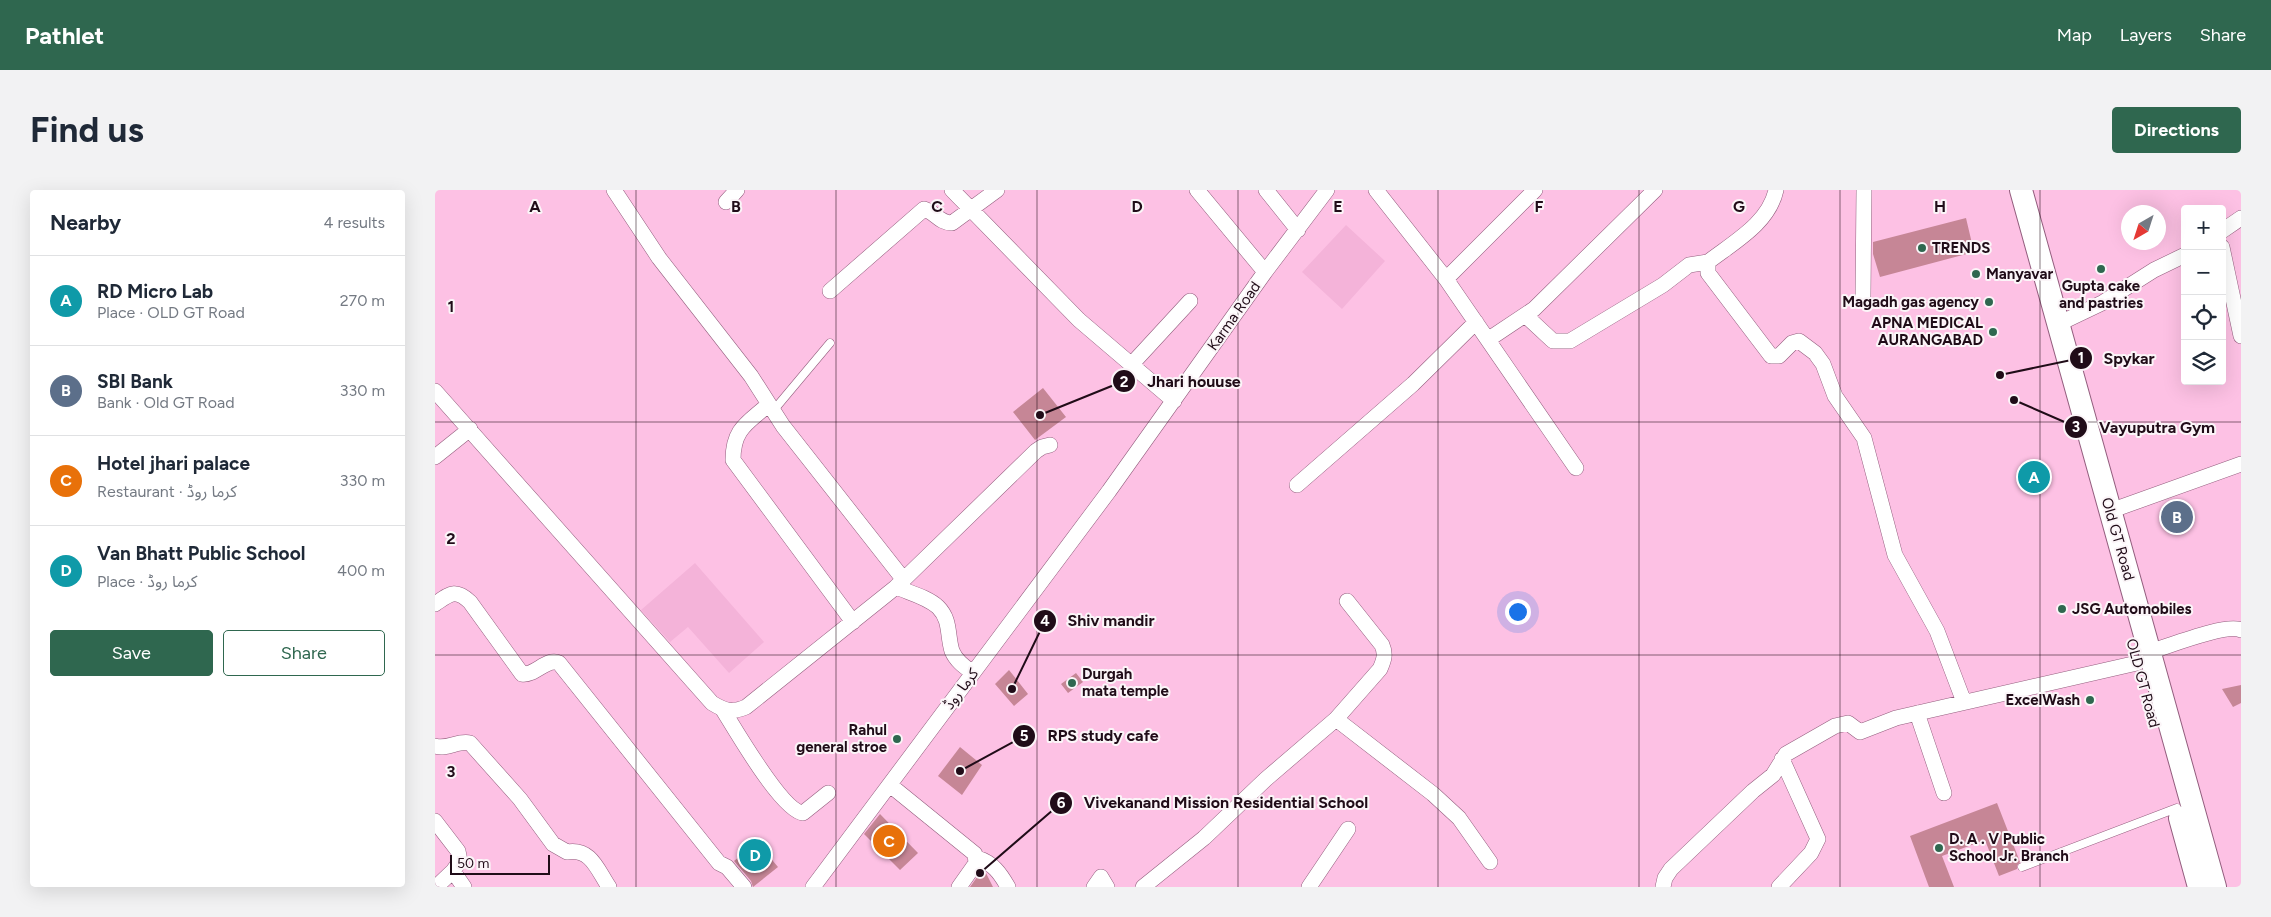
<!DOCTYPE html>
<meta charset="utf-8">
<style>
:root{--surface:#fff;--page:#f2f2f3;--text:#1f2937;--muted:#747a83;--line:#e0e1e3;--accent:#2f674f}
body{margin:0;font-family:Figtree,"Noto Sans Arabic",sans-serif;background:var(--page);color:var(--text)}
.controls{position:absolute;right:15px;top:15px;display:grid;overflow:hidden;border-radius:5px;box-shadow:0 5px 20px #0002}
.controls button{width:45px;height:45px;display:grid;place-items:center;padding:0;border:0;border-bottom:1px solid var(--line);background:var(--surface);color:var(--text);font:25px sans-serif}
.compass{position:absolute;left:1686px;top:15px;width:45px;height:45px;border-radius:50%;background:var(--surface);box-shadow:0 5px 20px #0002;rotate:219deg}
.scale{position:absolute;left:15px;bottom:12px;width:100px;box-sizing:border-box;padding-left:5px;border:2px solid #200c18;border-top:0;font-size:14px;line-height:18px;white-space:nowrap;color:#200c18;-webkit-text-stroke:4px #fbf5f8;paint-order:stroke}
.you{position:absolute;left:1082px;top:421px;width:18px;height:18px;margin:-12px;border:4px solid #fff;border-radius:50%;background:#1a73e8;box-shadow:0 0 0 8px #1a73e833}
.badge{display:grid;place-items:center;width:32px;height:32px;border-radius:50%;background:var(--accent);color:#fff;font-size:16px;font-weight:700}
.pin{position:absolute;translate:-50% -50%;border:2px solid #fff;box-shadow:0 1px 5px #0006}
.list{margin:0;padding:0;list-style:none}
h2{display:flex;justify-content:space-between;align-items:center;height:65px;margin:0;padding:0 20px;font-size:21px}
h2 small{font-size:16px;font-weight:400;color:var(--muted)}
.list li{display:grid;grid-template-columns:32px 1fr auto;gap:15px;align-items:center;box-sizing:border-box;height:90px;padding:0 20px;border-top:1px solid var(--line)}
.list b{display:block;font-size:19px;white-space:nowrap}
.list p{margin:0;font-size:16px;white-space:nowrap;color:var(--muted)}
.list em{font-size:16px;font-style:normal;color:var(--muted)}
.actions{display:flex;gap:10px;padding:15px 20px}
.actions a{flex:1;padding:11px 0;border:1px solid var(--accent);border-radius:5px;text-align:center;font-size:18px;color:var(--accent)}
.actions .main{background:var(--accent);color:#fff}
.icon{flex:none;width:28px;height:28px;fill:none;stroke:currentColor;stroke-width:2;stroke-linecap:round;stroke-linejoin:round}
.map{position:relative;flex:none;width:1806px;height:697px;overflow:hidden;border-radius:5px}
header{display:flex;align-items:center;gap:30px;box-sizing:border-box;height:70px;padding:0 25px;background:var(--accent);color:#fff}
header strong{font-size:24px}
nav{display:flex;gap:28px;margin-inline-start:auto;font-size:18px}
.intro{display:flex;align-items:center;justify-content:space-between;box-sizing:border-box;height:120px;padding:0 30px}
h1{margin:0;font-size:35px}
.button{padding:12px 22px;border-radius:5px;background:var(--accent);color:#fff;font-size:18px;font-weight:700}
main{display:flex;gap:30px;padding:0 30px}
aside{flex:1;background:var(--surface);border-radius:5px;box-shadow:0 5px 20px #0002}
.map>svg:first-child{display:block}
.built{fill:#f4b3d9}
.building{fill:#c68696}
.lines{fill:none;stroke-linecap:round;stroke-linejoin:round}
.service-casing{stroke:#935e7e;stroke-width:9}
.minor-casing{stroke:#935e7e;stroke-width:16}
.secondary-casing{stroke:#935e7e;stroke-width:24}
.service{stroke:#fff;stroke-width:8}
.minor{stroke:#fff;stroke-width:15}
.secondary{stroke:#fff;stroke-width:22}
.grid{fill:none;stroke:#200c18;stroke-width:1;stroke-opacity:0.55}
.poi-dot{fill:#2f674f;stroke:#fbf5f8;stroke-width:2}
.labels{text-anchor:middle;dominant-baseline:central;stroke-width:4;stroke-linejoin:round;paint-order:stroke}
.poi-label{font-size:15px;font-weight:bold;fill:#200c18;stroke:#fbf5f8;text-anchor:start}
.street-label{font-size:15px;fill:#200c18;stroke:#fbf5f8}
.grid-label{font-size:16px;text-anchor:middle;font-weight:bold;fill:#200c18;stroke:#fbf5f8;stroke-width:4;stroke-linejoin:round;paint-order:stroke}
.leader{fill:none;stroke:#200c18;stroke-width:2}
.callout-dot{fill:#200c18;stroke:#fbf5f8;stroke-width:2}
.mark-label{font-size:15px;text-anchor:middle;font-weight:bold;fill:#fff}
.callout-label{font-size:16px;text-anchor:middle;font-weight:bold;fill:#200c18;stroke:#fbf5f8;stroke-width:4;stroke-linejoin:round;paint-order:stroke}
</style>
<header>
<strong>Pathlet</strong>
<nav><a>Map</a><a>Layers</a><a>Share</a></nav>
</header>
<div class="intro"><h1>Find us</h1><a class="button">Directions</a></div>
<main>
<aside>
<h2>Nearby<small>4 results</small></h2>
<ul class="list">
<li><span class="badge" style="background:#0f9aa8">A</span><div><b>RD Micro Lab</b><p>Place · OLD GT Road</p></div><em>270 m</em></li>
<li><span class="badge" style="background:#5c6f8a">B</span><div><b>SBI Bank</b><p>Bank · Old GT Road</p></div><em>330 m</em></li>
<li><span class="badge" style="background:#e8710a">C</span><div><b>Hotel jhari palace</b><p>Restaurant · کرما روڈ</p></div><em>330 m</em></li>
<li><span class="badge" style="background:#0f9aa8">D</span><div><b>Van Bhatt Public School</b><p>Place · کرما روڈ</p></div><em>400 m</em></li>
</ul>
<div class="actions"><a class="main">Save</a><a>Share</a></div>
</aside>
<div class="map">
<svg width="1806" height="697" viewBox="0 0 1806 697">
<rect width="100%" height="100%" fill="#fdc1e4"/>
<path class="built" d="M911,35L950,71L907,119L867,82Z
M260,373L329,452L294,483L253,437L235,452L206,420Z"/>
<path class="building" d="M1531,28L1539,62L1445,87L1438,64V52Z
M608,198L631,227L600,250L578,222Z
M1608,277L1611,291L1593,296L1586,282Z
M574,480L593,504L579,516L560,494Z
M641,483L648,492L633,503L626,494Z
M1806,495V513L1798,517L1787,499Z
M525,557L547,575L527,605L503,586Z
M1562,613L1585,672L1582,676V679L1564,686L1550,650L1507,666L1519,697H1494L1475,646Z
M445,624L483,663L465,680L429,644Z
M322,652L343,677L318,697L316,691L299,671Z
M547,680L551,683L558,697H535Z"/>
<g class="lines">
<g class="service-casing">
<path id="service" d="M338,221L395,153
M1587,677L1742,618"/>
</g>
<g class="minor-casing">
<path id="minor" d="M179,0L224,68L316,186L348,236L469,390
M517,0L644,130L739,211
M762,0L830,82
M831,0L863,40
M941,0L1011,89L1141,278
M1341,0C1334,33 1299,52 1273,72V83L1336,166H1344L1357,153L1364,151L1380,163L1388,174L1400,206L1429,248L1460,365L1502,441L1529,512
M291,12L302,0
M1787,41L1806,28
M1787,57L1806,146
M1011,89L1100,0
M395,101L489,19C500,22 504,33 517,33L562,0
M1428,106L1429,0
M1090,125L1118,151H1135L1228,95L1254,75L1273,72
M1623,134L1667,113L1719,80L1750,65
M1054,149L1099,119L1220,0
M696,175L755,111
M0,201L277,513C290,521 297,523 311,517L461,397L601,261L607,257L615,255
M334,214C313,233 298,238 298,270L418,432
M0,267L35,239
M862,295L978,194L1041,132
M1675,321L1806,274
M461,397C475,403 492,407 503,417C516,430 512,445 517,461C521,471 530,477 538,483
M0,414C15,404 20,398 35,412L87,484C100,486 112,467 124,473L284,673L292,677L309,697
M1714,462C1732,457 1791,433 1806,440
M288,520C300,539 347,621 368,623L393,603
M1482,523L1509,603
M901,529L998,604L1024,628L1055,672
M0,556C12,560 23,550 35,553L85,609L118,654L132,662C156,658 162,679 174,697
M455,595L540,664L541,673L524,697
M0,631L23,661L25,671L18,681L1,697
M542,668C558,673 565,683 573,697
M18,681L29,697
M378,697L674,301L830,82L892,0
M659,697L666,687L672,697
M708,697L769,648L831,589L901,529L945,479C949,470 951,464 947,455L912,411
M874,697L913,639
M1228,697L1230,688L1236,679L1318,601L1338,585L1351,564L1400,536L1413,533L1425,542L1461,528L1702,473
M1344,697L1376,663L1383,649L1347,569"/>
</g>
<g class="secondary-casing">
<path id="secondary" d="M1586,0L1780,697
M1745,628L1764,697"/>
</g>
<use href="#service" class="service"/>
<use href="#minor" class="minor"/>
<use href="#secondary" class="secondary"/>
</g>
<path class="grid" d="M201,0V697M401,0V697M602,0V697M803,0V697M1003,0V697M1204,0V697M1405,0V697M1605,0V697M0,232H1806M0,465H1806"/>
<g class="poi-dot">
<circle cx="1487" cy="58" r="5"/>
<circle cx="1666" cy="79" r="5"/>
<circle cx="1541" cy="84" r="5"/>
<circle cx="1554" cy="112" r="5"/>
<circle cx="1558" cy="142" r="5"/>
<circle cx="1627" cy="419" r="5"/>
<circle cx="637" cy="493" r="5"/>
<circle cx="1655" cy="510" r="5"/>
<circle cx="462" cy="549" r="5"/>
<circle cx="1504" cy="658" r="5"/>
</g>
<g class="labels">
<g class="poi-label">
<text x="1497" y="58">TRENDS</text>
<text x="1551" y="84">Manyavar</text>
<text x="1666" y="96" text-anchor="middle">Gupta cake<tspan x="1666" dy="17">and pastries</tspan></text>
<text x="1544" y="112" text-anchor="end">Magadh gas agency</text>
<text x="1548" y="133" text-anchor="end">APNA MEDICAL<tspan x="1548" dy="17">AURANGABAD</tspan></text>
<text x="1637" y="419">JSG Automobiles</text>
<text x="647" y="484">Durgah<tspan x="647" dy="17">mata temple</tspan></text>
<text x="1645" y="510" text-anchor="end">ExcelWash</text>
<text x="452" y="540" text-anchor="end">Rahul<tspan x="452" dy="17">general stroe</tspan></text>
<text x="1514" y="649">D. A . V Public<tspan x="1514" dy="17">School Jr. Branch</tspan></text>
</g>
<g class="street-label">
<text transform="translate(799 126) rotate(-55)">Karma Road</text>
<text transform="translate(1683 349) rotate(74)">Old GT Road</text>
<text transform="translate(1708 493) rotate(75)">OLD GT Road</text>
<text transform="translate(526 499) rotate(-53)">کرما روڈ</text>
</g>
</g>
<g class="grid-label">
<text x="100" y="22">A</text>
<text x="301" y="22">B</text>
<text x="502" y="22">C</text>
<text x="702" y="22">D</text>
<text x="903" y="22">E</text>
<text x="1104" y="22">F</text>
<text x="1304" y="22">G</text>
<text x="1505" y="22">H</text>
<text x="16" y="122">1</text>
<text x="16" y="354">2</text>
<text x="16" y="587">3</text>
</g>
<path class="leader" d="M1565 185L1646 168M605 225L689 191M1579 210L1641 237M577 499L610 431M525 581L589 546M545 683L626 613"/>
<g class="callout-dot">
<circle cx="1565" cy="185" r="5"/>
<circle cx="605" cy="225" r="5"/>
<circle cx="1579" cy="210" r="5"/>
<circle cx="577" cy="499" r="5"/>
<circle cx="525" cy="581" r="5"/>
<circle cx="545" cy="683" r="5"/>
<circle cx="1646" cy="168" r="12"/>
<circle cx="689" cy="191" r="12"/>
<circle cx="1641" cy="237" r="12"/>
<circle cx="610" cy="431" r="12"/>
<circle cx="589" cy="546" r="12"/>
<circle cx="626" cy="613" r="12"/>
</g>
<g class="mark-label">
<text x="1646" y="173">1</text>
<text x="689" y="197">2</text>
<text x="1641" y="242">3</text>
<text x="610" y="436">4</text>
<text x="589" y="551">5</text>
<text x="626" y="618">6</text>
</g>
<g class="callout-label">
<text x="1694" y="174">Spykar</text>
<text x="759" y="197">Jhari houuse</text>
<text x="1722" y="243">Vayuputra Gym</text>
<text x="676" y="436">Shiv mandir</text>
<text x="668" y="551">RPS study cafe</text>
<text x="791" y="618">Vivekanand Mission Residential School</text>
</g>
</svg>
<div class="controls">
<button>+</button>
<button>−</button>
<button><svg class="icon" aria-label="locate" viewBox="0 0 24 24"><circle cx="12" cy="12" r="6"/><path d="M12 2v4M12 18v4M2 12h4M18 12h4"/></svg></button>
<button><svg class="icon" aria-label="layers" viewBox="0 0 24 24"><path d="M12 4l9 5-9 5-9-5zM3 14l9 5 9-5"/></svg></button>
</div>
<svg class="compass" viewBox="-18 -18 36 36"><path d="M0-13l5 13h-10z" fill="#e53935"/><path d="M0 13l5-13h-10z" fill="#747a83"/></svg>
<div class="scale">50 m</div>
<div class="you"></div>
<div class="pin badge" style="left:1599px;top:287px;background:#0f9aa8">A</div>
<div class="pin badge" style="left:1742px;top:327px;background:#5c6f8a">B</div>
<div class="pin badge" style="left:454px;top:651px;background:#e8710a">C</div>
<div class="pin badge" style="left:320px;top:665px;background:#0f9aa8">D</div>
</div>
</main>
